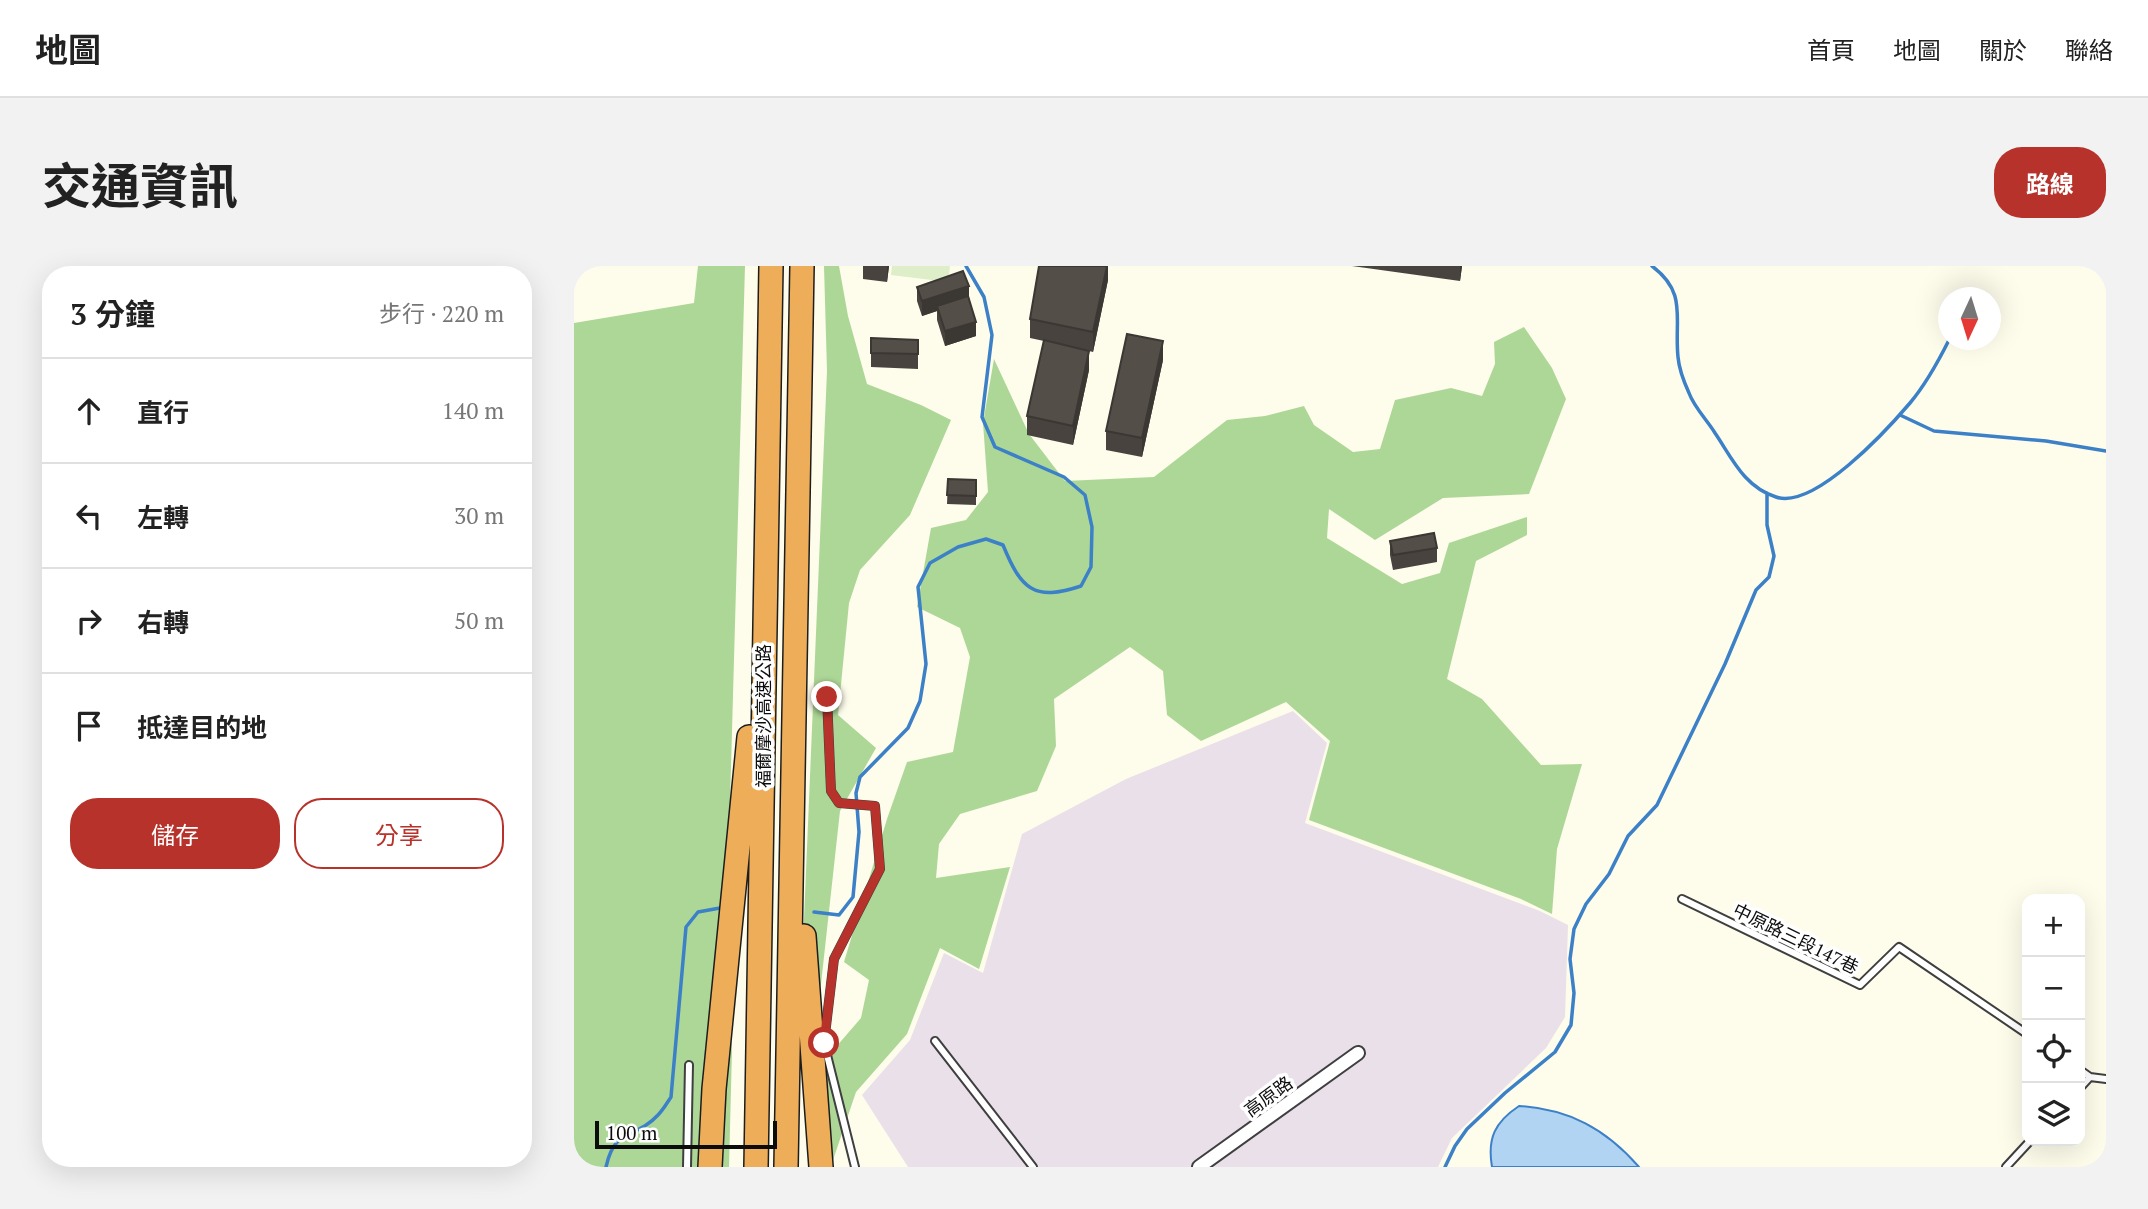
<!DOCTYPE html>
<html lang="zh-TW">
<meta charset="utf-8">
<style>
:root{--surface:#fff;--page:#f2f2f2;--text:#222;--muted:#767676;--line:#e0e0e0;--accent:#b6322a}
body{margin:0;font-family:"PT Serif","Noto Sans TC",serif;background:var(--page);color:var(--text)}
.controls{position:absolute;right:21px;bottom:21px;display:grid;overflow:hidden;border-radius:14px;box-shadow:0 7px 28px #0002}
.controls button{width:63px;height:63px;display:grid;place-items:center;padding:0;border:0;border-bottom:2px solid var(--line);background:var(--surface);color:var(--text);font:35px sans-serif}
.compass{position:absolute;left:1364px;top:21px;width:63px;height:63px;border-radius:50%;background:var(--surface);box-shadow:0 7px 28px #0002;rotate:184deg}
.scale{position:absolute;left:21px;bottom:18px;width:182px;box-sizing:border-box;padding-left:7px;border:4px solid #0c0c0c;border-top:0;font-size:19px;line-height:24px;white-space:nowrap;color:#0c0c0c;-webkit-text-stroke:5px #fff;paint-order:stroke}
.stop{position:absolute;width:21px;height:21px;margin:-16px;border:5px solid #b6322a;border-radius:50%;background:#fff}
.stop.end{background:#b6322a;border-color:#fff;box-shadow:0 2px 7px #0008}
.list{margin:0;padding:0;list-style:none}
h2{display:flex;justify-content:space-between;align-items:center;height:91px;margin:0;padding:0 28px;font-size:30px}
h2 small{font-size:23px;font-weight:400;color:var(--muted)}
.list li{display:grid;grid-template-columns:46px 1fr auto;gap:21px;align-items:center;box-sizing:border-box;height:105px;padding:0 28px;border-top:2px solid var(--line)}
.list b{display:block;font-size:26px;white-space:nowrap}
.list em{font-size:23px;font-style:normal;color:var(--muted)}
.actions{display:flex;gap:14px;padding:21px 28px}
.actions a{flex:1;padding:16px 0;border:2px solid var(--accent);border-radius:28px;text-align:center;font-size:24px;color:var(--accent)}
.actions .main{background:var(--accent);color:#fff}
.icon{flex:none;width:38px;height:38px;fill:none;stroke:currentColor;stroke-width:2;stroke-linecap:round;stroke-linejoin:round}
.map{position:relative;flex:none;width:1532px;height:901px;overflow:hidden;border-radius:28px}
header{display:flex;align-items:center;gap:42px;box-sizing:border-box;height:98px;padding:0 35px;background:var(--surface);border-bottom:2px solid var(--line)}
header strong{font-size:33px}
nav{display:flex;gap:38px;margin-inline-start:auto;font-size:24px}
.intro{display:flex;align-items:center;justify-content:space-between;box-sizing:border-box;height:168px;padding:0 42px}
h1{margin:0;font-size:49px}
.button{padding:18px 32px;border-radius:28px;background:var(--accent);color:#fff;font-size:24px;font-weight:700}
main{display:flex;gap:42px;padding:0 42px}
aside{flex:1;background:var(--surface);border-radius:28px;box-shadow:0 7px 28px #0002}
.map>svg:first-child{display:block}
.industrial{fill:#eae0ea}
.forest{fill:#add797}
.pitch{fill:#ddeec8}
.water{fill:#b2d4f3;stroke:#3c81c7;stroke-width:2}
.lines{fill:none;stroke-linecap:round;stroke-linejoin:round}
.stream{stroke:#3c81c7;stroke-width:3.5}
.lane-casing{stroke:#3f3f3f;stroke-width:10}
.street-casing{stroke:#3f3f3f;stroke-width:16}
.highway-casing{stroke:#1d1d1d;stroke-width:26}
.lane{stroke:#fff;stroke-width:6}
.street{stroke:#fff;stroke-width:12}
.highway{stroke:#eead59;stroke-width:23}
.wall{fill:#48433f}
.shaded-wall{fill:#3b3733}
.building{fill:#544e49;stroke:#3b3733;stroke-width:2}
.route{stroke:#b6322a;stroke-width:9}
.labels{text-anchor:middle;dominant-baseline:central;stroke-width:7;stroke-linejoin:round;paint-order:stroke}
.street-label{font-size:18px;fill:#0c0c0c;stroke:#fff}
</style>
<header>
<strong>地圖</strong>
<nav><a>首頁</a><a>地圖</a><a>關於</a><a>聯絡</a></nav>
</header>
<div class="intro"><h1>交通資訊</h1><a class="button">路線</a></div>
<main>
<aside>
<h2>3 分鐘<small>步行 · 220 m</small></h2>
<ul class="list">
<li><svg class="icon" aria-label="ahead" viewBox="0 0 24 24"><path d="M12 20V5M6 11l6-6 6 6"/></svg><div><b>直行</b></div><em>140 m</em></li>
<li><svg class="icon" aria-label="left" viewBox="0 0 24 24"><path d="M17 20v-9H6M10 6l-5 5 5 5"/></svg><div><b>左轉</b></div><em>30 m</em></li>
<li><svg class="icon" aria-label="right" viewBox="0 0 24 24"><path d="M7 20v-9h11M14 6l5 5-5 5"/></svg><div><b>右轉</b></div><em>50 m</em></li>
<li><svg class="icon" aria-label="arrive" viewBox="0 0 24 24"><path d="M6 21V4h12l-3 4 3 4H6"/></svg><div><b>抵達目的地</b></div></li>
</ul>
<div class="actions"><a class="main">儲存</a><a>分享</a></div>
</aside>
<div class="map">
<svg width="1532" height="901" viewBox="0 0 1532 901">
<rect width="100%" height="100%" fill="#fefceb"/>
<path class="industrial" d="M719,445L753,477L731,557L966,645L994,659L991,751L972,782L878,872L864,901H334L288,829L336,774L370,687L409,707L448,568L552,513Z"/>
<path class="forest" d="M124,0H171L153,644L158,784L155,901H0V57L120,37Z
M250,0H265L274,50L293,118L347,139L377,154L336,249L286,304L275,337L264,449L302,482L266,545L247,718L236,765L229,677L253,105Z
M950,61L978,102L992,133L955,228L869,232L801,274L755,243L753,272L828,318L866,307L875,277L953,251V269L902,295L873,413L908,433L967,499L1008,498L983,583L978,648L947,633L735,554L756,475L712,436L627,475L593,449L589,405L556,381L480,433L482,480L463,525L386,548L365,578L362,612L436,601L405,703L366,682L333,768L282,826L259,894V901H234L236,811L287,752L295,714L270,696L313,553L333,496L379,486L396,391L386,362L343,341L357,262L392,254L414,226L409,157L420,93L455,168L491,215L580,211L653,154L691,150L730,140L740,159L779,186L806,183L821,134L877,122L908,130L921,98L920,76Z"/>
<path class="pitch" d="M318,0H376L374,16L317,9Z"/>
<path class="water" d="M945,840C995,843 1032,863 1065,901H918C913,872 921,856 945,840Z"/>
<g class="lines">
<path class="stream" d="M1078,0C1114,27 1100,52 1104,91C1105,103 1110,116 1115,127C1120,141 1133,154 1141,167C1158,192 1170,221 1202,231C1240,244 1313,164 1336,137C1352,118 1364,96 1375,74
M1386,32L1387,29
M1326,149L1360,165L1472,175L1532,185
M240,646L265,649L279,631L285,566L282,527L286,511L334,462L346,435L352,398L344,321L356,297L384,281L412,273L429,279C447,323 460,336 507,320L517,301L518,261L511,229L490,211L421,181L408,151L418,69L410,31L392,0
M32,901C41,860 61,874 84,849C89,844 93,837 97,831L112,661L124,646L146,642
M871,901L881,880L893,863L931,827L981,786L997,759L1000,727L996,693L1000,663L1012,638L1035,608L1054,570L1083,539L1151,398L1182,324L1195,311L1200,290L1193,259V227"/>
<g class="lane-casing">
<path id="lane" d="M253,431L257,525L265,537L301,540L306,603L260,693L250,777L281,901
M1108,633L1286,719L1325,681L1453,768
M361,775L459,901
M1506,804L1516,811L1532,813
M1506,822L1516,811
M113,901L115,799
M1432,901L1456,875"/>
</g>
<g class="street-casing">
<path id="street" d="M625,901L784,787"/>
</g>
<g class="highway-casing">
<path id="highway" d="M230,670L247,901
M136,901L140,823L175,471
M182,901L197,0
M212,901L228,0"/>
</g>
<use href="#lane" class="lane"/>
<use href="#street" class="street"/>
<use href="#highway" class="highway"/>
</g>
<path class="wall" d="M289,0H315L313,16L289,13Z
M534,0V14L519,86L507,83L515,104L499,179L453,169V150L470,75L456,72V53Z
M778,0H888L886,15Z
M343,21L395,31L402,70L371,80L363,54V45L348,50L343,35Z
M297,72L344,74V103L297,101Z
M589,94L568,191L532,184V165Z
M374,213L402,214V239L373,238Z
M816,275L863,282V296L819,304L816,289Z"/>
<path class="shaded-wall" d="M313,0H315L313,16Z
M533,0H534V14L519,86V66Z
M886,0H888L886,15Z
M395,20V34L363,40V45L348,50V35Z
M402,56V70L371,80V65Z
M589,75V94L568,191V172Z
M515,85V104L499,179V160Z"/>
<path class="building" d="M465,0H533L519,66L456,53Z
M389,5L395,20L348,35L343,21Z
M394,30L402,56L371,65L363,40Z
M553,68L589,75L568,172L532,165Z
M297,72L344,74V88L297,87Z
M470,74L515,85L499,160L453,150Z
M374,213L402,214V230L373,229Z
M860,267L863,282L819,289L816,275Z"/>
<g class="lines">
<path class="route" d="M250,777L260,693L306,603L301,540L265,537L257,525L253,431"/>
</g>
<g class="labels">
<g class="street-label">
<text transform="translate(189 450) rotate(-90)">福爾摩沙高速公路</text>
<text transform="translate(1222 672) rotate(26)">中原路三段147巷</text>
<text transform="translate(694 830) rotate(-36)">高原路</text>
</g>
</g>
</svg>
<div class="controls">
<button>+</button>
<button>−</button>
<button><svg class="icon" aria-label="locate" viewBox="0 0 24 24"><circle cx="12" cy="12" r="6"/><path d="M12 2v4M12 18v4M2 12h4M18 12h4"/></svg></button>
<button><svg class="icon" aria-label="layers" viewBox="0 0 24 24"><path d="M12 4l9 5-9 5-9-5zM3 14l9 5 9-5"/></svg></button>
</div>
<svg class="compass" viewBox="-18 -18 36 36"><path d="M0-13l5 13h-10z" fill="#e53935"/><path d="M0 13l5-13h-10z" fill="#767676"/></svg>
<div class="scale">100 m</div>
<div class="stop" style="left:250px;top:777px"></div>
<div class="stop end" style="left:253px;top:431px"></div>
</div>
</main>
